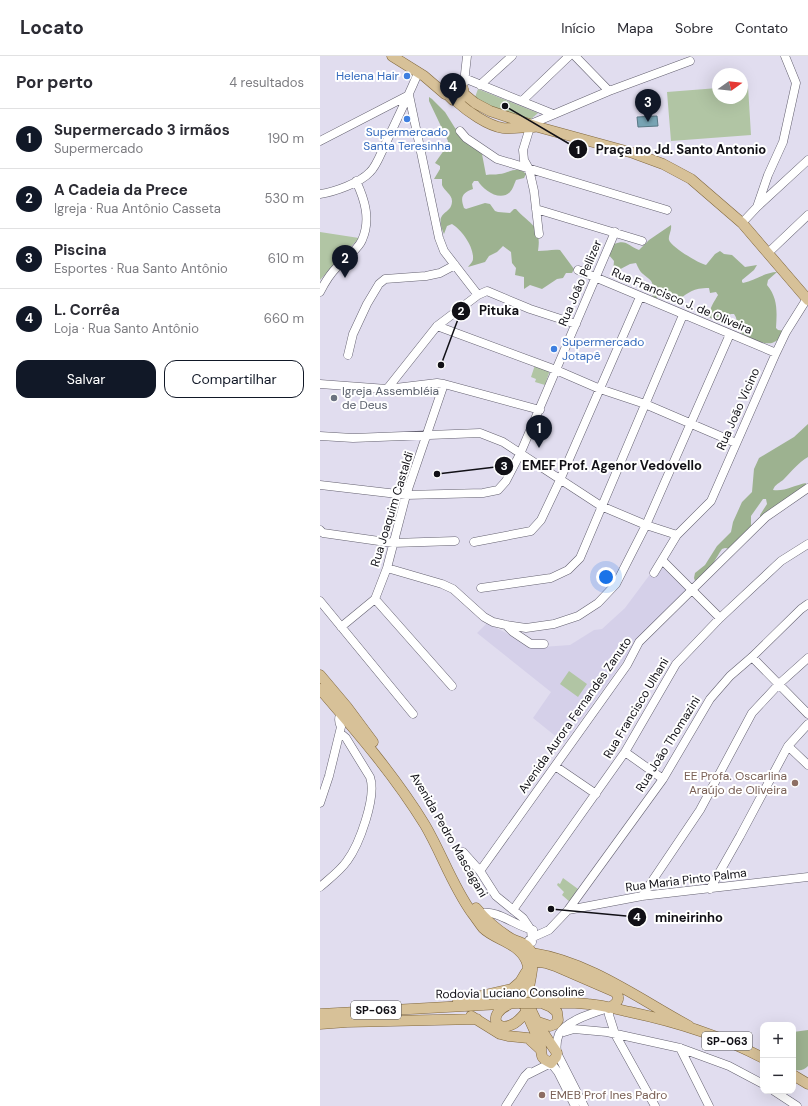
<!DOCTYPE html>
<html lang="pt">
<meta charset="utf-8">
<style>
:root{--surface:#fff;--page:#f7f7f7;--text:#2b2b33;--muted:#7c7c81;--line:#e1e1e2;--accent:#111827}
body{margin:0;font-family:"DM Sans",sans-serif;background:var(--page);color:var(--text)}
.controls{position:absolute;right:12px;bottom:12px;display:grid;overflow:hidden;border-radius:8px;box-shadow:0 4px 16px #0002}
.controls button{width:36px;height:36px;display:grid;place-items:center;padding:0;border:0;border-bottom:1px solid var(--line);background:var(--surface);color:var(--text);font:20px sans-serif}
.compass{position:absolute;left:392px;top:12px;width:36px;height:36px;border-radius:50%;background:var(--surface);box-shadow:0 4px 16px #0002;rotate:75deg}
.you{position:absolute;left:286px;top:521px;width:14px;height:14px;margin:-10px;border:3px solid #fff;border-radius:50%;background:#1a73e8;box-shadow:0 0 0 6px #1a73e833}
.badge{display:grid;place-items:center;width:26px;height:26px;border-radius:50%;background:var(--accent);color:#fff;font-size:13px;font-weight:700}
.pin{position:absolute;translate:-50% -33px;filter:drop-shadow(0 1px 2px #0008)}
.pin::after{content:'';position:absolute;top:21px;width:14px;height:12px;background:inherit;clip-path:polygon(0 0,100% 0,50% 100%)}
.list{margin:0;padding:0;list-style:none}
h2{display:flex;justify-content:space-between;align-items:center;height:52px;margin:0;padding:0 16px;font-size:17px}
h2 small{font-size:13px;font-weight:400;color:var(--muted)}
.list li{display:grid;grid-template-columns:26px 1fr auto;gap:12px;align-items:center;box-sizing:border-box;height:60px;padding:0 16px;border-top:1px solid var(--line)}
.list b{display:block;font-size:15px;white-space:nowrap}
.list p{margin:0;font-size:13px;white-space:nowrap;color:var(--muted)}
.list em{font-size:13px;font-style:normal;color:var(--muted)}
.actions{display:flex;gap:8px;padding:12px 16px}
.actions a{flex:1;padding:9px 0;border:1px solid var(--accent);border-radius:12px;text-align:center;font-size:14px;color:var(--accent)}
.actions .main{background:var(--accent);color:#fff}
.map{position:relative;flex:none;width:488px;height:1050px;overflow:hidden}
header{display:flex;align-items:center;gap:24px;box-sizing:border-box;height:56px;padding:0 20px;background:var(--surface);border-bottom:1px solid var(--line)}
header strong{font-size:19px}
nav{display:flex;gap:22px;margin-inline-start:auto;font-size:14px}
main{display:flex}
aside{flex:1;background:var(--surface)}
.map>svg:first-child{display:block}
.built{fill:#d5d0e9}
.green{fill:#b1c5a4}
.forest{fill:#9db290}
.water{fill:#78a4b4;stroke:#597885}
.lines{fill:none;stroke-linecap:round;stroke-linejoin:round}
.minor-casing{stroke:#646170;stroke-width:9}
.major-casing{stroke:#81683e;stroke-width:11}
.minor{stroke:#fff;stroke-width:8}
.major{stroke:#d7c198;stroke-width:10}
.major-bridge-casing{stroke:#81683e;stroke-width:11;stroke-linecap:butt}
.major-bridge{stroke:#d7c198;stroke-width:10}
.shop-dot{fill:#3f7fe0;stroke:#fff;stroke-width:1.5}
.worship-dot{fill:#6b7280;stroke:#fff;stroke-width:1.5}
.education-dot{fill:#8d6e63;stroke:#fff;stroke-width:1.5}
.labels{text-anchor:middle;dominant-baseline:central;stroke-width:4;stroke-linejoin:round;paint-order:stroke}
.shield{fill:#fff;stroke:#58585c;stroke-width:1}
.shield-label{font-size:11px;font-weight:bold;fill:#111016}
.shop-label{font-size:12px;fill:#366cbe;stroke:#fff;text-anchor:end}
.street-label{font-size:12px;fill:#111016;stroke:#fff}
.worship-label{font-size:12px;fill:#5b616d;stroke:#fff;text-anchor:start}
.education-label{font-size:12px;fill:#785e54;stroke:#fff;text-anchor:end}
.leader{fill:none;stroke:#111016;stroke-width:1.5}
.callout-dot{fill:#111016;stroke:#fff;stroke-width:1.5}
.mark-label{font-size:12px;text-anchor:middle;font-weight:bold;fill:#fff}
.callout-label{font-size:13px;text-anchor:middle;font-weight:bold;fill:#111016;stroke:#fff;stroke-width:4;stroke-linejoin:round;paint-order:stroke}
</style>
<header>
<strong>Locato</strong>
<nav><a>Início</a><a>Mapa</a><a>Sobre</a><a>Contato</a></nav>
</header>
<main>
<aside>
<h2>Por perto<small>4 resultados</small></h2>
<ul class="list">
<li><span class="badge">1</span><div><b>Supermercado 3 irmãos</b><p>Supermercado</p></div><em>190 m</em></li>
<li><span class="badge">2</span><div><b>A Cadeia da Prece</b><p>Igreja · Rua Antônio Casseta</p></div><em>530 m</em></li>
<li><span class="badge">3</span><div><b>Piscina</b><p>Esportes · Rua Santo Antônio</p></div><em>610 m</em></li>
<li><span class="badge">4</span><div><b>L. Corrêa</b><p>Loja · Rua Santo Antônio</p></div><em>660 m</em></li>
</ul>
<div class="actions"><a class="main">Salvar</a><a>Compartilhar</a></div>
</aside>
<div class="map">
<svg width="488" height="1050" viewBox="0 0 488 1050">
<rect width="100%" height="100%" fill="#e1ddef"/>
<path class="built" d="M341,510L367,534L310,596L244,687L213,662L231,636L157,577L167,567L211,590L222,591L250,589L274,574L282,573L305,552L331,517Z"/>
<path class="green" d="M422,30H428L431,79L351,85L347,36L398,32V42H422Z
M158,33L218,57L210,64L184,57L154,44Z
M0,176L39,182L0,224Z
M215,309L230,314L225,329L215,326L216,323L211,321Z
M249,615L267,628L258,641L240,628Z
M243,822L258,833L250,846L242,839L244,836L237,829L238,827L240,828Z"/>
<path class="forest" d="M109,41L112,43L125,56L135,72L162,98L166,119C171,118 175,119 179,118C189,117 198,109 206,118L204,122L196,124C194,128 193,133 190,136C180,146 163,134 158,125H154L152,128L153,133C142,137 140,141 144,152L146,153L165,147L170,148L175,155L178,156L190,157L194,153H196C210,169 222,169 218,195C226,195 233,193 240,194L254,213L252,217H246L243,222L237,223L222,233L210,229L204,233V221L195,219L196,212L192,207L191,196L183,190L177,196L169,200L165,206L148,211C150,208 153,206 153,203C154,191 142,174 132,168L127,170L124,178C113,153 132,160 132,145C132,138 124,135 122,129C122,127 122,125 122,123H114L120,113V110L115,107L127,90L128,85L109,45Z
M351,169C352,175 348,179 349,184C351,191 380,208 386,209L395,198L400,195L404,198L412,199L425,211L437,209L434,214L422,224V226L423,227C435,225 445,216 457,216L448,224L447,229C458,242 457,256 456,272L458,274L466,275C462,280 458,285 452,287C444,289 421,281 418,273C416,268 418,263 414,258H411L397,264L390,262C388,254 394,246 398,239L396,236L390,237L389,232C373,232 369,236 356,246L355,245L353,240L344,234L339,236L337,242H334L331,237C335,225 331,225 323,218C320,216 318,211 316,207L310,208L293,217L294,205L288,198L294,188C307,183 308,190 319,194L329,184Z
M488,368V401C478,407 472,415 464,423C460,427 455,428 453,434C464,436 475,429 486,427L485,430L440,463V459L447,448L446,443H443L431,460V470L427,476L412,493L405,492L402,493C395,503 387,522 375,525L374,522L375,517L385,509L397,490L411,476L413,466L422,446L432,436L434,413L439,402L474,381Z
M488,974V1010C483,1015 479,1015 473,1013V976Z"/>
<path class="water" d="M337,60L338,70L318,71L317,61Z"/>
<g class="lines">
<g class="minor-casing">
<path id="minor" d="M255,0L289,35
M144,22L233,58
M144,27L147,0
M160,29L192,0
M89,39L119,182L124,195L158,239
M202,45L249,0
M140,75L146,82L177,103L347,154
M0,85L89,39
M0,138C14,136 40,127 50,116C56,111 61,97 65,89C76,65 88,41 98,17
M437,151L448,119L463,86L476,27L465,0
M216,153L322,185
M422,167L437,151L488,104
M219,178L214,135L209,113L204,104L203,94L211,68L289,35L370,5
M448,197L488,159
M258,214L456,297
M0,236C4,228 10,218 17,211C24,203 38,194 42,184C51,164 45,144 36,125
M117,270L236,314L280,333L325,348L416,387
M28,299L33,278L47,248L59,228L65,223L106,220L120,217L135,209
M0,328L67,333L117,270L158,239L167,235L210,253L256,268
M67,333L117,327L124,328L220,354
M0,380L33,382L160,377L183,386L281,450L326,469L357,479
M0,429L86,439L163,437L178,434L186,425L200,398L295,176
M0,474L3,477L73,487L135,485
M154,486L211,475L221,464L240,424L320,241
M342,504L400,562
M67,512L122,528L133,533L164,561L173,566L186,569L206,572L234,568L258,560L278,547L296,528L326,469L410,278
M334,517L357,479L391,445L456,297L466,276L488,241
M161,532L231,522L248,514L260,502L363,259
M55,543L132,630
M0,545L93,658
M186,569L193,576L211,588H224
M21,571L55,543L67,512L86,439L124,328
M432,601L488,658
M468,690L488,709
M305,696L343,723
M235,710L276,738
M0,747L9,720L21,671C18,665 18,660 23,654
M143,796L160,815L176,840L203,862L211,874L212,886
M160,815L307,609L319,586L446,461L488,432
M0,831C9,823 20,815 27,805C39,789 57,741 50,721L26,682L20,677
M390,833L420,780L468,690L488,668
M322,840L380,754L432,657L459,628L488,602
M193,854L305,696L356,608L400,562L461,505L488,488
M248,854L322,840L488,821
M161,858C175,852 197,871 213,874
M206,888L211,882L229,874L248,854L343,723L390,643L410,620L432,601L481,553L488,548
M244,976L254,973L287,976L360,992L409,1010L443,1028
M360,992L389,1050
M205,1020L231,1007L238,1016L255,1050
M454,1035L477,1050
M186,1050L205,1020L209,1016
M264,1050L237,997C236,990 236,985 239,978C247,964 275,956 289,952V959L295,978L335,1050"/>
</g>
<g class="major-casing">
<path id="major" d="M72,0L104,20L125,38L128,39L133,44H140L144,38
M128,39L129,31C136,25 144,29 144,38L155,47L170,55L218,71L313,97L343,108L371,123L422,167L488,244
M136,45C147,55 168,70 183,72C193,73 204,71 214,71
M0,619L27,651L53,686
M0,633C37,676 75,720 105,769C122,798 132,829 152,857C156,862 159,867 163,872C175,884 197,886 206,904C212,917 203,929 204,943C205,960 216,974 221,991C221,994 221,997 222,1000C223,1004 228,1005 231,1007L236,1001L237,997C227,982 208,957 208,940C209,925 215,911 212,897
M156,852C166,864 178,875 192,883C203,888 205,886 212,897C270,906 319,943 369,970
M214,905L226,907L235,910L295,936C302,943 296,948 289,952
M138,945L192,933L200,926L206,916
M216,947C233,947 250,946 268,948C282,949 296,953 310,956C358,966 400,979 443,1002
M188,949C168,958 175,976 191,969C197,967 202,961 206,956
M0,958L199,947
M151,960L180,978L188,980L208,982L220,993
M218,966L230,970L235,968L238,964L237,956L231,951L224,948
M0,968L27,966L157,963
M473,1019L488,1028"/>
</g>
<use href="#minor" class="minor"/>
<use href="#major" class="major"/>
<g class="major-bridge-casing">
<path id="major-bridge" d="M199,947H216"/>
</g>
<use href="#major-bridge" class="major-bridge"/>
</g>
<g class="shop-dot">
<circle cx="87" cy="20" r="4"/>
<circle cx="87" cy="63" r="4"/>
<circle cx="234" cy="293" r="4"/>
</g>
<circle class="worship-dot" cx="14" cy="342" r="4"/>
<g class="education-dot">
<circle cx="475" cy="727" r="4"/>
<circle cx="222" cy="1039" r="4"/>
</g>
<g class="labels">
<g class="shield">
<rect x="31" y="945" width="50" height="18" rx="3"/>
<rect x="382" y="976" width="50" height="18" rx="3"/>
</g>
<g class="shield-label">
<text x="56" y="954">SP-063</text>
<text x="407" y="985">SP-063</text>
</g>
<g class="shop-label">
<text x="79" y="20">Helena Hair</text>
<text x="87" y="76" text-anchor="middle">Supermercado<tspan x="87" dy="14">Santa Teresinha</tspan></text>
<text x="242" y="286" text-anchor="start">Supermercado<tspan x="242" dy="14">Jotapê</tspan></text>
</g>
<g class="street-label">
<text transform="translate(260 227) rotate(-67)">Rua João Pellizer</text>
<text transform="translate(362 245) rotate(23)">Rua Francisco J. de Oliveira</text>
<text transform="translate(418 353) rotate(-66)">Rua João Vicino</text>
<text transform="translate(72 453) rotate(-73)">Rua Joaquim Castaldi</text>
<text transform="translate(316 652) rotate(-59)">Rua Francisco Ulhani</text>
<text transform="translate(255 659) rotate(-55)">Avenida Aurora Fernandes Zanuto</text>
<text transform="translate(348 688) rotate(-58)">Rua João Thomazini</text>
<text transform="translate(129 779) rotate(60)">Avenida Pedro Mascagani</text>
<text transform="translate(366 824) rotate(-7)">Rua Maria Pinto Palma</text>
<text transform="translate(190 937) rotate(-1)">Rodovia Luciano Consoline</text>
</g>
<g class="worship-label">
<text x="22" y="335">Igreja Assembléia<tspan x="22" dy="14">de Deus</tspan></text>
</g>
<g class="education-label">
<text x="467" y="720">EE Profa. Oscarlina<tspan x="467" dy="14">Araújo de Oliveira</tspan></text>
<text x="230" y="1039" text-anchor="start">EMEB Prof Ines Padro</text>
</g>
</g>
<path class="leader" d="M185 50L258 93M121 309L141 255M117 418L184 410M231 853L317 861"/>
<g class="callout-dot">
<circle cx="185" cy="50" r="4"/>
<circle cx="121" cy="309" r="4"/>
<circle cx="117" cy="418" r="4"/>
<circle cx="231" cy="853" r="4"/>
<circle cx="258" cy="93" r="10"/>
<circle cx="141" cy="255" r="10"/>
<circle cx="184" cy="410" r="10"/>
<circle cx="317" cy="861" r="10"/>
</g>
<g class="mark-label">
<text x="258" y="98">1</text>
<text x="141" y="259">2</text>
<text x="184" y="414">3</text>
<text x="317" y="865">4</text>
</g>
<g class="callout-label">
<text x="361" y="98">Praça no Jd. Santo Antonio</text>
<text x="179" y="259">Pituka</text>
<text x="292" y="414">EMEF Prof. Agenor Vedovello</text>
<text x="369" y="866">mineirinho</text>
</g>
</svg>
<div class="controls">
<button>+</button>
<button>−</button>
</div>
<svg class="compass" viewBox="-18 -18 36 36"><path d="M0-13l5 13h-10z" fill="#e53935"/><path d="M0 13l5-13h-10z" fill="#7c7c81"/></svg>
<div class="you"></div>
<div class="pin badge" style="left:219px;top:392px">1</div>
<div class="pin badge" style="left:25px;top:222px">2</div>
<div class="pin badge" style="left:328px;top:66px">3</div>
<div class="pin badge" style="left:133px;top:50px">4</div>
</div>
</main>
